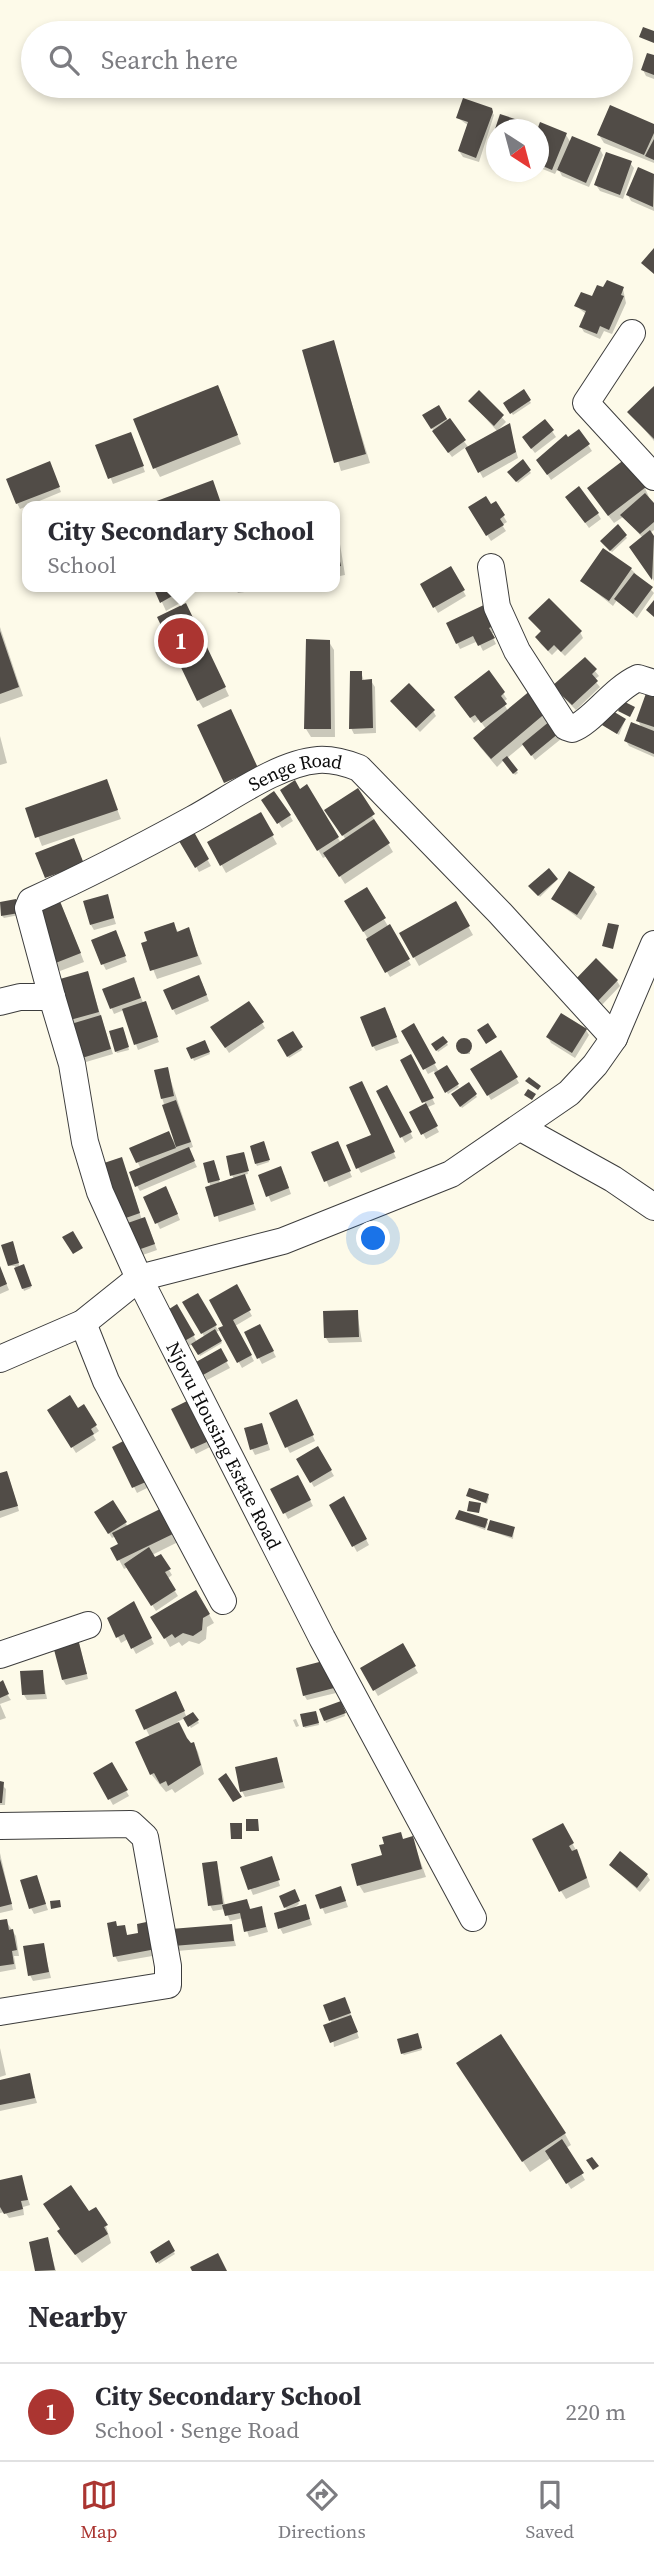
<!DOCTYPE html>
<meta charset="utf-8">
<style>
:root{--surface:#fff;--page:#f2f2f3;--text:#2b2b33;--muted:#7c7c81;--line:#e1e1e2;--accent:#ab3531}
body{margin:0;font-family:"Source Serif 4",serif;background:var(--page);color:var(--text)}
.compass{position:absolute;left:486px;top:119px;width:63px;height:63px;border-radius:50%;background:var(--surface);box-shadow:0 4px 10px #0003;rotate:144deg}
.you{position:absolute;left:374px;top:1239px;width:24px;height:24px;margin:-18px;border:5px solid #fff;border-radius:50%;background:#1a73e8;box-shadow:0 0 0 10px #1a73e833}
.badge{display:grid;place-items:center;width:46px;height:46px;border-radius:50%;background:var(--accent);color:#fff;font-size:23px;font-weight:700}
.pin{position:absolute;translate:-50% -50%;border:4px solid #fff;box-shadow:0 2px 7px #0006}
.popup{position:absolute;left:22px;top:501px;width:318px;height:91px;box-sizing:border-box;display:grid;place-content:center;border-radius:14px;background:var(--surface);filter:drop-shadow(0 2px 5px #0005);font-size:23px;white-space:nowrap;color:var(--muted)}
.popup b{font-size:26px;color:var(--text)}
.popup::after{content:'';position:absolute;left:50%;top:100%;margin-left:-14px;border:14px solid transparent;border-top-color:var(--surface)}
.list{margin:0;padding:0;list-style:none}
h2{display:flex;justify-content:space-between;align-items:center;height:91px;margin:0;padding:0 28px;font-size:30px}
h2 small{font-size:23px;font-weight:400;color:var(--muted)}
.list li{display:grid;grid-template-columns:46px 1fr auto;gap:21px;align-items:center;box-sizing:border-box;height:98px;padding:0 28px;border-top:2px solid var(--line)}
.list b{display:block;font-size:26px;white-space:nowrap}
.list p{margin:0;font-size:23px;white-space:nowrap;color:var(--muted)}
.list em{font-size:23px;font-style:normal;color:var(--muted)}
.icon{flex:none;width:38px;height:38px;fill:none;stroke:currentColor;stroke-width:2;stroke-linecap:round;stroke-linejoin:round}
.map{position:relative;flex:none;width:654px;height:2271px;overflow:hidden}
.search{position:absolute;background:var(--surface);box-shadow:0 4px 10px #0003;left:21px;right:21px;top:21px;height:77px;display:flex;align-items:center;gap:18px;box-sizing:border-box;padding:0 24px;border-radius:38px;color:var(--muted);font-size:26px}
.sheet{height:189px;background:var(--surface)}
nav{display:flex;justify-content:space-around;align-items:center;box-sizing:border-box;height:98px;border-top:2px solid var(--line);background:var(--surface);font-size:19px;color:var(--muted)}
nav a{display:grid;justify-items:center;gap:4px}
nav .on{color:var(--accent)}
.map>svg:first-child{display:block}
.shadow{fill:#0003}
.building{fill:#514c47}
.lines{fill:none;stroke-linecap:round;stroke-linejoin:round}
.minor-casing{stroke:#3d3d3d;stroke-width:28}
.minor{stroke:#fff;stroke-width:26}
.labels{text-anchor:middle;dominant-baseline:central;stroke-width:7;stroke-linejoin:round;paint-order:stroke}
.street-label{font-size:19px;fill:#0a0a0a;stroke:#fff}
</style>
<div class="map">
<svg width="654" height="2271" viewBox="0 0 654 2271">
<rect width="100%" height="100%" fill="#fdfae9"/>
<path class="shadow" d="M654,57V79L646,76L643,70Z
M490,109L494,115L479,162L463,157L459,151L469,126L458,118Z
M654,126V163L604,143L599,135Z
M538,130L566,135L571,143L600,149L603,155L589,187L562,176L558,168L555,174L540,168Z
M630,163L634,168L623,199L600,191L596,185Z
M639,169L654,176V211L631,201L628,195Z
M623,289L626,303L612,334L604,331L600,339L584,332L581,327L586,314L576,306Z
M333,342L370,463L341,471L305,351Z
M654,389V441L630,412Z
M523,391L531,403L513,415L505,403Z
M479,392L506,422L497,431L470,401Z
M222,396L241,444L160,477L155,468Z
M438,407L469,448L509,426L518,458L483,478L466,447L452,457L437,437L425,416Z
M545,421L556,437L535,453L527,443Z
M579,431L592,451L551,480L542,466Z
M133,439L145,472L113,484L98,446Z
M522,462L531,473L518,483L509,472Z
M52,469L61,492L20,509L17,503Z
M645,488L654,509V530L650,533L654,538V581L635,553L643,538L623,517L614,523L594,497Z
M571,503L598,514L601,519L589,528Z
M496,504L507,522L502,525L506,531L491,541L470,508L491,507Z
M618,527L627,538L612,552L603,543Z
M335,536L340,544L345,575L335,577Z
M451,569L466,596L438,613L422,585Z
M631,569L654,593L637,618L617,600L613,606L582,581Z
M155,587H181L187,599L166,611Z
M234,587H276L238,593Z
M487,605L500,630L491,634L496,644L483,651L478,641L460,649L448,624Z
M190,614L229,696L203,708L198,700Z
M530,619L580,632L583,638L565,656L558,649L552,655L540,643L537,638L542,633Z
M0,627L23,696L0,704Z
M329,642L334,650L335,737H311L306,729Z
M585,659L599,676L594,680L600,687L576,710L558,692Z
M361,672L364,681H371L375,687L376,733L354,734L351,728Z
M489,673L507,699L503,702L508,711L530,692L561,739L535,760L524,744L507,758L518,773L515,775L504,760L497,767L480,747L475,738L486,729L479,719L474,723L459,703Z
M654,689V757L629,746L626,741L642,729L638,720Z
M392,702L433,711L436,716L420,732Z
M625,720L619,735L606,727Z
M0,736L7,763L0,765Z
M106,781L121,819L42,846L27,809Z
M306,787L341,843L346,840L327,810L357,790L393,852L345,884L327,856L323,858L283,791H300Z
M267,806L290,816L293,821L282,828Z
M260,814L277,844L226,873L209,843Z
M193,834L211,866L199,872L182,841Z
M557,880L540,897L532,888Z
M366,889L411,965L390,977L346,901Z
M594,889L597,894L581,920L553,899Z
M107,896L116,924L94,930L91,925Z
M17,903L19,915L4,918L2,916Z
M455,903L473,935L419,966L401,934Z
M61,904L84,962L60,971L55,963Z
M173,924L179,933L188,930L202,964L157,979L143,944Z
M118,938L127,962L106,970L103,964Z
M87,973L113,1054L86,1062L72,1019Z
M617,981L620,986L600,1007L579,988Z
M202,983L209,1001L176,1015L173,1009Z
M136,985L159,1042L138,1050L124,1010L114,1014L104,990Z
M388,1015L399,1043L376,1051L373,1046Z
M262,1023L265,1028L229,1053L216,1033Z
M413,1026L439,1072L446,1067L459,1087L448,1094L434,1071L428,1074L404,1031Z
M586,1030L589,1035L575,1058L551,1043L548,1037Z
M124,1031L129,1050L117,1053L116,1051Z
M292,1033L302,1050L289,1058L279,1041Z
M443,1038L448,1045L438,1052L434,1045Z
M460,1042L469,1043L470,1054H461Z
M205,1043L210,1054L194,1061L189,1049Z
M501,1052L519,1083L491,1100L473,1069Z
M410,1056L435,1104L426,1108L439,1132L426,1139L411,1113L426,1105L402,1061Z
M167,1069L193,1147L188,1149L197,1167L140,1191L137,1186L141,1169L131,1149L169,1134L178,1147L162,1098Z
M468,1084L477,1097L462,1108L453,1095Z
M387,1087L413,1138L405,1143L378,1092Z
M364,1089L396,1158L361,1173L358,1168L373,1136Z
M265,1146L269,1162L257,1166L256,1164Z
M340,1149L352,1177L329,1187L314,1153Z
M244,1156L248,1174L243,1175L256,1210L219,1222L205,1164H215L220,1184L234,1179L232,1175Z
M106,1164L124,1165L142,1220L148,1225L157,1250L137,1257Z
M284,1174L291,1194L271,1202L260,1176Z
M169,1194L180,1220L160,1229L145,1198Z
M13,1245L20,1268L25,1269L31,1288L24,1291L15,1266H9Z
M0,1268L9,1290L0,1294Z
M236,1287L252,1316L235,1326L254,1361L242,1368L221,1329L215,1333L222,1343L200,1356L193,1344L185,1348L177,1307L197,1342L205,1338L185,1303L197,1295L218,1330L225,1327Z
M357,1312L362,1342L329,1343L326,1338Z
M260,1326L276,1357L262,1364L246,1333Z
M220,1351L230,1368L207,1380L198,1363Z
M188,1403L210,1447L196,1454L174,1410Z
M83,1407L99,1431L93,1435L96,1440L76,1453L49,1410H77Z
M300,1407L315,1441L290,1453L287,1447Z
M264,1430L270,1450L255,1455L252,1449Z
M130,1447L149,1487L137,1493L134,1487Z
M318,1449L334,1476L314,1487L298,1460Z
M0,1475L9,1478L19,1511L0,1518Z
M298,1477L313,1506L288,1519L273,1489Z
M468,1496H488L489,1498L487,1504Z
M344,1498L369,1545L357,1552L331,1505Z
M113,1503L128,1527L162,1510L178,1542L152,1555L169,1570L172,1575L167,1579L178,1596L156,1611L128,1567L124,1569L113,1549L120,1545L116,1536L112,1538L96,1513Z
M457,1519L486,1520L488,1523L485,1530Z
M514,1529L513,1539L489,1530Z
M196,1592L214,1623L207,1627L206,1639L199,1644L189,1641L182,1646L179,1642L170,1647L153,1617Z
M133,1603L154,1644L136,1654L128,1639L121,1643L109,1619Z
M79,1643L88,1679L66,1685L63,1680Z
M402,1645L418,1673L378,1696L362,1668Z
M329,1667L336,1693L307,1700L304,1695Z
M42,1672L47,1699L27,1700L24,1695Z
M0,1684L11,1700L0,1704L6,1718L0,1720Z
M179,1699L187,1718L193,1714L199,1723L191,1728L185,1718L177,1722L188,1743L194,1744L198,1752L204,1774L175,1793L172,1789L166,1792L151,1774L150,1737L137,1711Z
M342,1705L345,1716L326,1723L325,1720Z
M317,1715L319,1725L305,1728L304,1726Z
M296,1719L299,1726L296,1727L293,1720Z
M276,1759L285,1788L245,1797L242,1791Z
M111,1764L129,1796L113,1805L95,1773Z
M0,1783L6,1789L5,1805H0Z
M562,1825L581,1859L590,1887L566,1899L561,1891Z
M412,1838L426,1877L364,1893L359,1885L384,1856L404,1841Z
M0,1853L13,1910L0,1913Z
M272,1862L280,1886L253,1895L242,1868Z
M217,1863L225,1906L247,1901L251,1910L261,1908L268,1932L249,1937L243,1918L230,1921L225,1909L213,1911L210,1905Z
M611,1866L647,1875L650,1880L640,1892Z
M36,1877L48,1910L34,1914L31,1908Z
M341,1888L348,1907L325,1914L317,1896Z
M294,1892L299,1904L291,1910L305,1906L312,1925L283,1934L280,1928L288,1911L285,1907Z
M6,1921L16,1936L19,1956H14L16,1969L0,1972V1922Z
M231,1926L236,1946L177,1951L174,1946Z
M124,1927L128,1937L140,1935L158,1955L118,1962L115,1956L118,1928Z
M43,1945L51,1978L33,1981L30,1975Z
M346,2001L359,2038L334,2047L331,2020Z
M418,2037L422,2050L404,2055L402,2053Z
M0,2048L6,2075L0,2077Z
M29,2075L37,2103L0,2111V2082Z
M465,2075L565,2134L571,2145L566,2148L585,2180L571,2189L551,2158L530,2172Z
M21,2177L30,2205L23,2207L24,2215L9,2218L5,2212L0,2213V2182Z
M88,2214L106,2226L111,2243L82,2263L64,2240Z
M47,2239L56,2271H37L31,2243Z
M168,2243L175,2254L159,2264L152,2253Z"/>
<path class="building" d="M643,27L654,31V43L639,37Z
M647,53L654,55V75L641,70Z
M463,98L492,108L493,112L476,158L458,151L468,122L456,118Z
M610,105L654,124V133L644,155L597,135Z
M500,114L521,121L518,130H496V149L489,147Z
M540,122L567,133L552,170L538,164L537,130Z
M572,136L601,148L586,183L557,170Z
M654,139V160L645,156Z
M606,152L632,161L620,195L594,185Z
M638,167L654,174L653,207L626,195Z
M654,248V274L641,263Z
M607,280L624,287L621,295L624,296L609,330L600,326L597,334L579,327L586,311L574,306L581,292L592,296L597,285L603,287Z
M334,340L366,454L334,463L302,350Z
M218,385L238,435L153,469L133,419Z
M654,386V439L627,412Z
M524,389L531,400L510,414L503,403Z
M479,390L504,415L494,426L468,401Z
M439,405L447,419L431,429L422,415Z
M450,418L466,440L448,453L432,431Z
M545,419L554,430L531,449L522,437Z
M510,423L516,452L478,473L465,448Z
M579,429L590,444L547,475L536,460L566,434L568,437Z
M131,432L144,466L108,479L95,445Z
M523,459L531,470L516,482L507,472Z
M625,459L646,487L608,516L587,488Z
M50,461L60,487L16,504L6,479Z
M213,480L222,506H155L154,502Z
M579,486L599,513L585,523L565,497Z
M645,493L654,503V522L640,534L620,515Z
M486,496L491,504L496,501L505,515L500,519L504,525L486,536L468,507Z
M618,524L627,535L610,551L600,541Z
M650,530L654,536L652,580L629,547Z
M335,538L341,566L335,567Z
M603,548L632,568L609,601L580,581Z
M451,566L465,590L433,608L420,584Z
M634,573L653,587L633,614L614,599Z
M153,587H182L183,590L160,603Z
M549,598L582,631L561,652L554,645L548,651L535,637L541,631L528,618Z
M654,600V617L646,610Z
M186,603L226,687L197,701L157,617Z
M488,603L498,624L489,628L495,638L478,646L473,636L456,644L446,623Z
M0,631L19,687L0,694Z
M306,639L330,640L331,729H304Z
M585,657L597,669L592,674L598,681L572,705L552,686Z
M489,670L505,692L501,696L507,704L481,723L475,715L470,718L454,697Z
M350,671H362V680L372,679L373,728L349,729Z
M409,683L435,710L416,728L390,701Z
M649,685L654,687V727L636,721Z
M531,690L548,711L491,759L473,738Z
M623,701L635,707L630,717L618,711Z
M231,709L258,768L224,783L197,725Z
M611,710L626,719L617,734L602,725Z
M550,721L559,733L531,756L522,744Z
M631,722L654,731V754L624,741Z
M507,756L518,770L513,774L502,760Z
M107,779L118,810L35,838L25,808Z
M295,780L300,789L307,784L339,837L317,851L280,790Z
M358,788L375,814L342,836L324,810Z
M274,791L291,815L277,824L261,800Z
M261,812L274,835L220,866L207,842Z
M374,819L390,843L339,877L323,853Z
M194,832L209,859L195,868L179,841Z
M74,838L84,864L45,878L35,853Z
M549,868L558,879L538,896L528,886Z
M569,871L595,887L577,915L551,899Z
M367,887L386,918L363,932L344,901Z
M57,894L81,953L53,964L30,904Z
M108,894L114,918L90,925L83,901Z
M16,899L19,913L1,916L0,902Z
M456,901L470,926L413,958L399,933Z
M174,922L177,932L189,927L198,956L150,971L141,943L147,941L144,932Z
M608,923L619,925L613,949L602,946Z
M390,924L410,959L385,973L366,939Z
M116,930L126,956L101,965L91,940Z
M596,958L618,980L596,1003L573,982Z
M88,971L99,1012L70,1020L60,979Z
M199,975L207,995L172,1010L163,990Z
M134,977L141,998L110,1009L102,989Z
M146,1001L158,1037L134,1045L122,1009Z
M249,1001L264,1022L225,1048L210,1027Z
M385,1007L397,1037L372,1047L360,1017Z
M561,1013L587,1029L572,1053L546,1037Z
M101,1015L111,1049L82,1058L71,1024Z
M414,1023L436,1063L423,1070L401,1031Z
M488,1023L497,1037L486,1044L477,1030Z
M123,1027L129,1047L115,1052L109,1031Z
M293,1031L303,1047L287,1057L277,1040Z
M443,1036L448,1042L436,1051L431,1044Z
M456 1046a8 8 0 1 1 16 0a8 8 0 1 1-16 0Z
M205,1040L210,1052L191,1059L186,1048Z
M501,1050L518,1077L487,1096L470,1069Z
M411,1054L434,1098L422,1103L400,1060Z
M447,1065L459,1084L445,1093L434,1073Z
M168,1067L174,1096L161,1099L154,1070Z
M529,1077L541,1086L538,1090L525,1081Z
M362,1081L395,1152L356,1169L346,1145L371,1135L349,1087Z
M469,1082L477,1094L460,1107L451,1094Z
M387,1085L412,1132L400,1138L376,1091Z
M528,1089L536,1094L532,1100L524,1095Z
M176,1100L191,1142L176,1147L162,1105Z
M426,1103L438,1126L421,1135L409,1112Z
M169,1131L176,1148L136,1163L129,1148Z
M264,1141L270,1160L255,1164L250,1146Z
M338,1141L351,1171L324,1182L311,1152Z
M189,1147L195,1161L135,1187L129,1172Z
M244,1152L249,1171L230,1176L226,1156Z
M122,1157L140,1213L123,1219L104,1163Z
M214,1160L220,1180L208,1183L203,1163Z
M281,1166L289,1188L266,1197L258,1175Z
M245,1174L254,1204L214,1217L205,1187Z
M166,1186L178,1214L155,1224L143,1197Z
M145,1217L155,1244L132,1252L122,1225Z
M73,1231L83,1248L73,1254L62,1237Z
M13,1241L19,1263L8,1266L1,1245Z
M24,1264L32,1286L22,1289L14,1268Z
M0,1266L7,1284L0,1287Z
M237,1284L251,1310L233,1320L252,1355L237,1363L218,1328L223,1326L209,1300Z
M198,1293L217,1325L201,1334L182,1302Z
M177,1304L195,1335L181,1343L163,1313Z
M358,1310L359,1337L324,1338L323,1311Z
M260,1324L274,1351L257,1359L244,1332Z
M215,1329L222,1341L198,1355L191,1344Z
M221,1348L228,1361L203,1375L196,1362Z
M70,1395L78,1408L84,1404L97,1425L91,1429L94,1434L71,1448L47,1410Z
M297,1399L314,1435L285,1448L269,1413Z
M189,1400L209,1441L191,1449L171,1409Z
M262,1423L268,1444L250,1450L244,1428Z
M127,1439L148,1481L132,1488L112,1447Z
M318,1446L332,1470L310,1483L296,1459Z
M7,1471L18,1506L0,1511V1473Z
M298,1475L311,1500L283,1514L270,1489Z
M469,1488L489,1494L486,1503L466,1496Z
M344,1496L367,1539L352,1547L329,1505Z
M113,1500L127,1522L108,1534L94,1512Z
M469,1501L481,1503L479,1513L467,1511Z
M162,1508L175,1533L117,1561L110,1548L118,1544L112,1533Z
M459,1510L488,1519L485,1528L455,1519Z
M490,1520L515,1527L512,1537L487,1530Z
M149,1547L155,1557L161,1554L171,1569L165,1572L176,1590L151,1606L124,1564Z
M196,1590L210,1614L203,1618L202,1630L193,1636L183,1633L175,1638L172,1634L164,1639L150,1617Z
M134,1601L152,1638L131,1649L124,1634L116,1638L107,1618Z
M77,1635L87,1674L62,1680L52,1642Z
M403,1643L416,1666L373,1691L360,1668Z
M327,1660L334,1688L303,1696L296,1668Z
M43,1670L45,1694L22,1695L20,1671Z
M3,1680L9,1694L0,1698V1682Z
M176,1691L185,1711L144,1730L135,1710Z
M341,1701L346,1713L324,1721L319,1709Z
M316,1711L319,1723L303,1727L300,1714Z
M193,1712L199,1720L188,1727L183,1718Z
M179,1722L187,1738L191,1743L194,1742L201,1765L168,1786L166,1781L160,1784L154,1773L150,1775L135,1742Z
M277,1757L283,1782L240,1792L235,1767Z
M112,1762L128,1790L108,1800L93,1773Z
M226,1773L242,1797L233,1802L218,1779Z
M0,1781L4,1782L2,1803H0Z
M246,1819H258L259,1831H246Z
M230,1823H242V1839H231Z
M563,1823L574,1843L569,1846L572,1851L577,1849L587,1878L559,1892L532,1839Z
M401,1832L403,1839L413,1836L422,1869L357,1886L351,1864L382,1855L379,1845L384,1844L382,1837Z
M620,1851L648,1874L637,1888L609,1865Z
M272,1856L280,1880L248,1890L240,1867Z
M0,1859L12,1904L0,1907Z
M217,1861L223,1904L208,1906L202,1863Z
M37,1875L46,1904L29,1909L20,1880Z
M341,1886L346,1901L320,1909L315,1895Z
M295,1889L300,1901L284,1908L279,1896Z
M247,1899L250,1909L262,1906L266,1927L244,1932L240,1913L225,1916L222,1905Z
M60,1900L61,1907L51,1909L50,1901Z
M306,1904L310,1919L278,1929L274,1913Z
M7,1919L9,1930L13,1929L17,1950L12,1951L14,1964L0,1966V1920Z
M116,1921L117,1926L125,1925L127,1935L138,1933L137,1924L151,1921L156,1949L113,1957L107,1923Z
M232,1924L234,1941L173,1946L171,1929Z
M44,1943L49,1972L28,1976L23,1946Z
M345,1997L351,2013L329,2021L323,2005Z
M351,2015L358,2032L330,2043L323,2025Z
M418,2033L422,2048L401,2054L397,2039Z
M501,2034L566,2133L522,2162L456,2063Z
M30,2073L35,2098L0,2105V2080Z
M562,2139L584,2173L566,2184L545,2151Z
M592,2157L599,2166L593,2170L586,2160Z
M22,2175L28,2200L21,2201L23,2209L4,2214L0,2207V2180Z
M71,2185L89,2211L96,2207L108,2225L104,2227L108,2234L75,2255L57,2231L60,2229L43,2204Z
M48,2237L55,2270L35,2271L29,2242Z
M169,2240L175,2251L156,2263L150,2252Z
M218,2253L227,2271H192L190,2267Z"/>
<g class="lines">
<g class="minor-casing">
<g id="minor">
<path d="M632,333L586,403L654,477"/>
<path d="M491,567L497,607L517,651L566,727L572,729C592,722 612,690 638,678L654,683"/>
<path id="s1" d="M52,997L28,908L31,901C86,876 140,848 193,819C228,800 278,763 318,760C332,759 346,763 359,768L500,913L614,1038"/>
<path id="s2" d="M0,1002L20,997H52L72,1064L85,1142L100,1192L139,1278L322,1638L473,1918"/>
<path d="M521,1128L613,1179L654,1207"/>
<path d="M83,1323L106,1381L223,1601"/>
<path d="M0,1359L83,1323L139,1278L283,1241L451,1174L569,1093L595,1065L614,1038L654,944"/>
<path d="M0,1655L88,1625"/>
<path d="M0,1826L131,1824L145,1837L168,1966V1985L0,2012"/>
</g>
</g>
<use href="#minor" class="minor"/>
</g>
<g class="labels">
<g class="street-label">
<text stroke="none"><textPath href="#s1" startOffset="396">Senge Road</textPath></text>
<text stroke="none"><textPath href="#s2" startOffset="536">Njovu Housing Estate Road</textPath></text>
</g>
</g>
</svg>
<svg class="compass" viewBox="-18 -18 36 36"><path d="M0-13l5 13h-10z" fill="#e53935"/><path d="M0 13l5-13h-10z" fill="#7c7c81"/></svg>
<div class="you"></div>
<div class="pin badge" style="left:181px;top:641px">1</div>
<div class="popup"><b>City Secondary School</b>School</div>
<div class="search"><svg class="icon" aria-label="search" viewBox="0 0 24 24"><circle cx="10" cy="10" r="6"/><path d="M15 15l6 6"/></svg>Search here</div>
</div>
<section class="sheet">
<h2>Nearby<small></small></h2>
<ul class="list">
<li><span class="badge">1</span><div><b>City Secondary School</b><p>School · Senge Road</p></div><em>220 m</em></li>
</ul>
</section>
<nav>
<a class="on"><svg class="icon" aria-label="map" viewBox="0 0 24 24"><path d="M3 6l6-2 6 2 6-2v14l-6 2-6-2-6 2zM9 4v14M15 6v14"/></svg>Map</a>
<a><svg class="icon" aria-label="directions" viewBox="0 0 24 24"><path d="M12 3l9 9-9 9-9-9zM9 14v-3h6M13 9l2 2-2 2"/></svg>Directions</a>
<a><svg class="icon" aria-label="saved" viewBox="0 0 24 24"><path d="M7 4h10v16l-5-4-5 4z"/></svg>Saved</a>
</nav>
